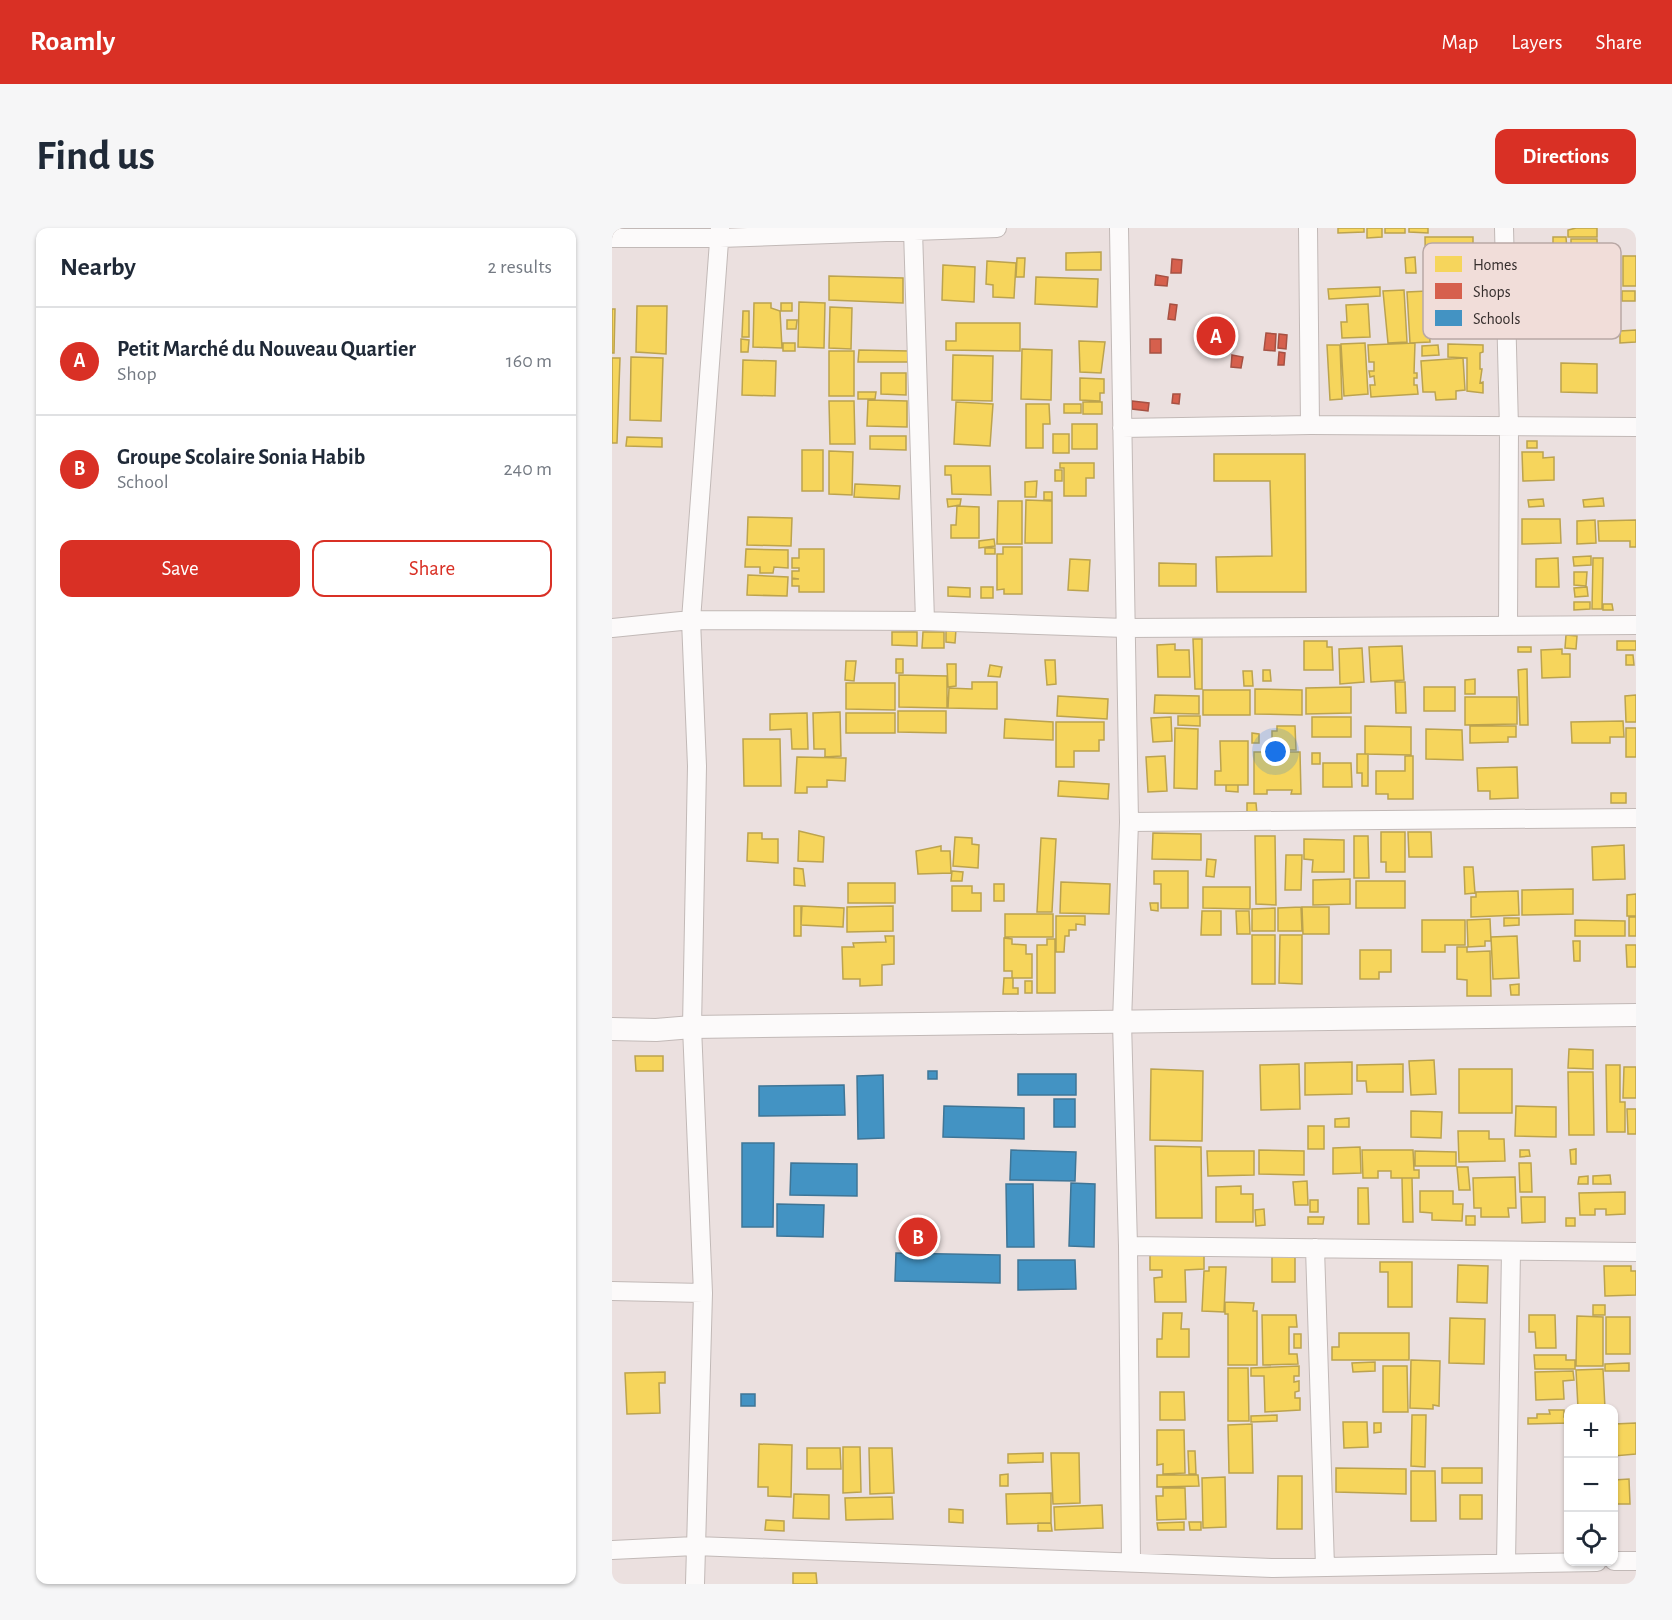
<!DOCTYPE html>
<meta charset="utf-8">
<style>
:root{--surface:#fff;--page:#f6f6f7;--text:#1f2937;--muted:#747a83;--line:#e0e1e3;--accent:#d93025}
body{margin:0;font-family:"Alegreya Sans",sans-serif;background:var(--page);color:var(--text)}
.controls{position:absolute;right:18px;bottom:18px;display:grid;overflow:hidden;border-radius:12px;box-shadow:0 2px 4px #0004}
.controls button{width:54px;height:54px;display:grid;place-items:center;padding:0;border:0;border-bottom:2px solid var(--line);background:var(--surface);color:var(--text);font:30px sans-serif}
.you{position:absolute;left:664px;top:524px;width:21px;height:21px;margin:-15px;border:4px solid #fff;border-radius:50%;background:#1a73e8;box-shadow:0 0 0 9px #1a73e833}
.badge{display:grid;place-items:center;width:39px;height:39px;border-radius:50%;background:var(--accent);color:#fff;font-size:20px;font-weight:700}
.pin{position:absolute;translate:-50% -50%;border:3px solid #fff;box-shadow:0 2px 6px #0006}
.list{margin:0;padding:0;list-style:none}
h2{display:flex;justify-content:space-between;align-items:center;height:78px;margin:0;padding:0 24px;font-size:26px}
h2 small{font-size:20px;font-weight:400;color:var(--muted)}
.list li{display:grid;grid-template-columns:39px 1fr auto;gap:18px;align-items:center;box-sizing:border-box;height:108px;padding:0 24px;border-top:2px solid var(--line)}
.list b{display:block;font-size:22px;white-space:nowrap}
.list p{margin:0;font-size:20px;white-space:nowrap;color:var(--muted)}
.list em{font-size:20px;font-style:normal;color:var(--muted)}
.actions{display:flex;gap:12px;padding:18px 24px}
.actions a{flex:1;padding:14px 0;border:2px solid var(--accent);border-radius:12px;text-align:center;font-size:21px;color:var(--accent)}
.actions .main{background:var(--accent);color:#fff}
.icon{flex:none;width:33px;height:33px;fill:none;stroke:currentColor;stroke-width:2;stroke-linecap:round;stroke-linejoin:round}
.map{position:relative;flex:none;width:1024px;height:1356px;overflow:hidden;border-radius:12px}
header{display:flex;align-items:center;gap:36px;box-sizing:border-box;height:84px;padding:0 30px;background:var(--accent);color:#fff}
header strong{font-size:28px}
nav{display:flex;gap:33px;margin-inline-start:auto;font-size:21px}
.intro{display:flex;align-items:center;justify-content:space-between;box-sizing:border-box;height:144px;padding:0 36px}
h1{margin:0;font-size:42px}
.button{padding:15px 27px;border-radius:12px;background:var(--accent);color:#fff;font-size:21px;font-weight:700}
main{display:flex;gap:36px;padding:0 36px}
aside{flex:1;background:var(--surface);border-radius:12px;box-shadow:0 2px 4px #0004}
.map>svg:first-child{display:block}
.homes{fill:#f6d55c;stroke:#bca34e;stroke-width:1.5}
.shops{fill:#d6604d;stroke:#a65143;stroke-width:1.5}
.schools{fill:#4393c3;stroke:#3f7596;stroke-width:1.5}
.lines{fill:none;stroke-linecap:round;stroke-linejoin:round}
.minor-casing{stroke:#c2b9b7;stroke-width:20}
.tertiary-casing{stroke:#c2b9b7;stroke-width:24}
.minor{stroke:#fcfafa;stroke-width:18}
.tertiary{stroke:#fcfafa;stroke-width:22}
.key{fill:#f1ddd9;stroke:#b9a8a5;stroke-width:1.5}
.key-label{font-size:16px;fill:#362e2d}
</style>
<header>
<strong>Roamly</strong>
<nav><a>Map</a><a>Layers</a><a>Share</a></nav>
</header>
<div class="intro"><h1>Find us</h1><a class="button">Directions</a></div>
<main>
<aside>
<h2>Nearby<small>2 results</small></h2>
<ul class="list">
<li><span class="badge">A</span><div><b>Petit Marché du Nouveau Quartier</b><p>Shop</p></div><em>160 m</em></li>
<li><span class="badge">B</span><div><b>Groupe Scolaire Sonia Habib</b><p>School</p></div><em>240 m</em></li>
</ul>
<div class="actions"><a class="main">Save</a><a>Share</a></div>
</aside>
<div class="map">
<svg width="1024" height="1356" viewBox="0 0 1024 1356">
<rect width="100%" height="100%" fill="#ebe0df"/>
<path class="homes" d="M726,0H752V4L726,5Z
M755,0H770V9L755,10Z
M773,0H793V5H773Z
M797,0H816V5L797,4Z
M964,0H985V9H956V2Z
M813,9H861V60H814Z
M941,9H954L955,22H941Z
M959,11H985L986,51H959Z
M489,24V42H454V25Z
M1011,28H1024V58H1011Z
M803,29L804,45H794L793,30Z
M405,30H413L412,49H404Z
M375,33L404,35L402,70L381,69V57L374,56Z
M331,37L363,39L362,74L330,72Z
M217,48L291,50V75L217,72Z
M424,49L486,51L485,79L423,76Z
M768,59V68L717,71L716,61Z
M792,62L795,114L776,115L771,63Z
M815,63L818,114L798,115L795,64Z
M1010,63H1023V73H1010Z
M187,74L213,75L212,120L186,119Z
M142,75H159V80L168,83L170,120L141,119Z
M169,75H180V83H169Z
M756,76L758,109L730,110L729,94H735L734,77Z
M25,78H55L54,126L24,124Z
M218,79L240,80L239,121L217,120Z
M0,81H3L2,125H0Z
M131,83H137V109H130Z
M175,92H185L184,101H175Z
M344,95H408V123L334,122V113H344Z
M1024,102V114L1008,115V103Z
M129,111L137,112L136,124H129Z
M467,113L493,114L489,145L468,144Z
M171,115H183V123H171Z
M753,115L756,166L732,168L729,116Z
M803,115L802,145H805V150H802V157H805L806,166L759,169L758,157H763L762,148L758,149L757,143H762V134H757L756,117Z
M836,116L871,117V124L868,125V141H870L868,155L871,154V165L855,163V130L836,129Z
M715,117H728L730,171L718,172Z
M826,117L827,127L810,128V118Z
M410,121L440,122L439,172L409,171Z
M247,122L297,123L296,134H246Z
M217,123H242V168H217Z
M341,127L381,128L380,173L340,172Z
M19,129L51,130L49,193L18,192Z
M0,130H8L5,215H0Z
M851,130L853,162L844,163V171L824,172L823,164H811L809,133Z
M131,132L164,133L163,168L130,167Z
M949,135L985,136V165L949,164Z
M269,145H294V167L269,166Z
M468,150L492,151V165H488V173L468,172Z
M246,164H264L263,171H246Z
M256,172L295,173V199L255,198Z
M217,173H242L243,216H218Z
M344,174L381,176L378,218L342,216Z
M471,174H490V186H471Z
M414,176H437L438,196H431V220H414Z
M452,176H469V185H452Z
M460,196H485V221H460Z
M441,206H457V225H441Z
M258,208H294V222L258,221Z
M15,209L50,210V219L14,218Z
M915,213H925V220H915Z
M190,222H211V263H190Z
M217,223L241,224L240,267L217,266Z
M910,224H931V230L942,229V252L911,253Z
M602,226H693L694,364H605L604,329L660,328L658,253H602Z
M448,235H482V250H474V268H452V240H448Z
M333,238H378L379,267L340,266L339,247H333Z
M443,242H450V253H443Z
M425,253L424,269H413V254Z
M243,256L288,258L287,271L242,269Z
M432,264H440V272H432Z
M991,270L992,278L972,279L971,272Z
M335,271H349L348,277L336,279Z
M931,271L932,278L917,279L916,272Z
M414,272L440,273V315H413Z
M386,273H410V316H385Z
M345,278L367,279V310H339V297H344Z
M136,289L180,290L179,318L135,317Z
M910,291H948L949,315L910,316Z
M983,292L984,315L965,316V293Z
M1024,292V319H1018V313H987L986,293Z
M382,311L383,318L367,320V313Z
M391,319H410V366H392V361L385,362V326H391Z
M373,320H383V326H373Z
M134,321L176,322V340L162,339L161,345H148V339H133Z
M187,321H212V364H187V358H180V351H187L180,350V343H187V340H180V330H187Z
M979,328V337L962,338L961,329Z
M946,330L947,359H924V331Z
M981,330H991L990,381H980Z
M458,331L478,332L476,363L456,362Z
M547,335L584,336V358H547Z
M962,344H975L974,358L962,357Z
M136,347L176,349L175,368L135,367Z
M336,359L358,360V369L336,368Z
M369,359H381V370H369Z
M975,359L976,368L963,369L962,360Z
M962,374H978V381L962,382Z
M991,376H1000L1001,382H991Z
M334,401H344L343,415L334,414Z
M280,404H305V418L280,417Z
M311,404H332V420H310Z
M954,407L965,408L964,421L953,420Z
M581,411H590V461H583Z
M692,413H715V419H720L721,442H692Z
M1005,413H1024V422H1005Z
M563,416V422H577L578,449H546L545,417Z
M790,418L792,452L759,454L757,419Z
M906,419H919V424H906Z
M750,420L752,454L728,456L727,421Z
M950,421V426H958V449L930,450L929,422Z
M1014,427H1021L1022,437H1014Z
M284,431H291V445H284Z
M433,432H443L444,456L435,457Z
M234,433H244L242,453L233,452Z
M335,436H344V458L336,459Z
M378,437L390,439L388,449L376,448Z
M915,441L916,497H908L906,442Z
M651,442H658L659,453H651Z
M631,443H640L641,458H632Z
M287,447L335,448V480L287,479Z
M863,451V466H853V452Z
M360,454H385V481L336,480L337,460L360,461Z
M783,454H793L794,485H784Z
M234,455H283V482L234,481Z
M739,459V485L694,486V460Z
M812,459H843V483H812Z
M643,461L690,462V487L643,486Z
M591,462H638V487H591Z
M543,467L587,468V486L542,485Z
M1024,467V494H1014L1013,468Z
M446,468L496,471L495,491L445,488Z
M853,469H905V496L853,497Z
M286,483H334V505L286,504Z
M228,484L229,528L213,529V521H202L201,485Z
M195,485L196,521H180L179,501L158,502V486Z
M234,485H283V505H234Z
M566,488H588V498L566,497Z
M559,489L560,513L541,514L539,490Z
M700,489H739V509H700Z
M393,491L441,494V512L392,510Z
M1011,493L1012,509H998V515H960L959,494Z
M444,494H492V512H487V523H462V539H444Z
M665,498H683L684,522H665V514H660V503H665Z
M753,498L799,499V527L753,526Z
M858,498H904V509H896V514L858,515Z
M563,500L586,501L585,561L562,560Z
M1014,500H1024V529H1014Z
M814,501L850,502L851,532L814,531Z
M640,505L647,506V515H640Z
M131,511H168L169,558H132Z
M608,513H636V557H603V543H609Z
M642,524H688L689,566H679L680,562H655V566H642Z
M700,525H708V536H700Z
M745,526H756V558H750V545H745Z
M553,528L555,563L536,564L534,529Z
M793,528H801V571H776V566H764V543H793Z
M185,529L234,530L233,553L215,552V559H195V565H183Z
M711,535H739L740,559H711Z
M905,539L906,570L878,571V563H866L865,540Z
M447,553L497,556L496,571L446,568Z
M614,557H626V564L614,563Z
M999,565H1014V575H999Z
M635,575H644L645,586H635Z
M187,603L212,609L211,634L186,633Z
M769,604H793V644H774V634H769Z
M796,604H819L820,629H797Z
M136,605H150V611H166V635L135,633Z
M541,605L589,606V632L540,631Z
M643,608H663L664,677L644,676Z
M742,608H756L757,650H742Z
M343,609L360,610V616L367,617L366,640L341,638Z
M429,610L444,611L440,684H425Z
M692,611L732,612V644H700L701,632L692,631Z
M1012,617L1013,651L981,652L980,619Z
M329,618V623H338L339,645L306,646L304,623Z
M674,627H690L689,662H673Z
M595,631L604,632L602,649L594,648Z
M852,639H861L863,665L853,666Z
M182,640L191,641L193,658L182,657Z
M340,643L351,644L350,653H339Z
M542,643H576V680H549V656H542Z
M738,651V676L701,677V652Z
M744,653H793V680H744Z
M449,654L498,656L497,686L448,685Z
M236,655H283V675H236Z
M382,656H392V673H382Z
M340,658H360V665H369V683H340Z
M591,659H638V681L591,680Z
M961,661V686L910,687V662Z
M906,663L907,687L859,689V669H864V664Z
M1024,666V688H1015V667Z
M538,675H546V683L539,682Z
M182,678H189V708H182Z
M190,678L232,680L231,699L189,697Z
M281,678V703L235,704V679Z
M689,679L690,703H666V680Z
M690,679H717V706H691Z
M663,680V703H640V681Z
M590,683H609V707H589Z
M624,683H637L638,706H625Z
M393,686H441V709H393Z
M444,688H473V697L464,696V702H457V708H453L452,724H444Z
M1017,689H1024V708H1017Z
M892,690H907V697L892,698Z
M878,691L879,713H873V718L856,719L855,692Z
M810,692H853V717H833V724H810Z
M963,692L1013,693V708H963Z
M640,707H663V756H640Z
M668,707H690V756L667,755Z
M273,708H282V736L270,737V757L248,758V751H231L230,719H242L241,715L274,714Z
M905,708L907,750L881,751L879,709Z
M392,710L400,711V716L414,717V726H420V750H400V743H392Z
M435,711H443V765H425V717H435Z
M961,713H968V733H962Z
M1014,717H1024V739H1015Z
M845,719H855V724L878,723L879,768H855V752L845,751Z
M748,722H779V744H767V751H748Z
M392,750H401V760H406V766H391Z
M413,753H420V765H413Z
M907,756V767H899L898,757Z
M957,821L981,822V841L956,840Z
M23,828H51V843H24Z
M822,832L824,866L799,867L797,833Z
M740,834V866L693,867V835Z
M687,836L688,881L649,882L648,837Z
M791,836V864H755L754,853H745V837Z
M994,837H1008V874H1013V904H995Z
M1012,839H1024V870H1011Z
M539,841L591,843L590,913L538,912Z
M847,841H900V885H847Z
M956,844H981L982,907H957Z
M904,878L944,879V909L903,908Z
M1015,881H1024V906H1016Z
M799,883L830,884L829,910L799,909Z
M737,890V899H723V891Z
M696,898H712V921H696Z
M846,903H877V911H892L893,933L847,934Z
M543,918L589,919L590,990H544Z
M748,919L749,945L721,946V920Z
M964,921V936H959L958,922Z
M647,922L692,923V947L647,946Z
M750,922H801L802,942H807V950H779V943H766V950H751Z
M908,922H917L918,928L908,929Z
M595,923H642V947L596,948Z
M803,923L844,924V938H803Z
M907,935H919L920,964H908Z
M845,939H856L858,962H847Z
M998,947L999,956H981V948Z
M976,948V956H966L967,949Z
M903,949L904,980H896L897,989H869V980H862L861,950Z
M790,950H800L801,994H791Z
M695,953L696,977H683L681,954Z
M629,958V966H641V994H604V959Z
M746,960H756L757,996H746Z
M808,963H841V976H851L850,993L820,992V985L808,984Z
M1013,964V986L994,987V981H983V987H968L967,965Z
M909,969H933V994L910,995Z
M698,972H706V984H698Z
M652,981L653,997L644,998L643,982Z
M854,988H863V997H854Z
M696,989H712L711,996H696Z
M954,990H963V998H954Z
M660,1024H683V1054H660Z
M592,1026V1041L573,1042L574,1074H543L542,1050L550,1049V1042H538V1027Z
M768,1034H800V1079H776V1044H768Z
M846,1037L876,1038L875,1075L845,1074Z
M992,1038H1019V1043H1024V1067L993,1068Z
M597,1039H614L612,1084L590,1083L592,1043H597Z
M613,1074L642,1075L641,1083H645V1137H616V1086H613Z
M981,1077H993V1087H981Z
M551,1085H570L569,1101H577V1129H545V1111H550Z
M650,1087H684L685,1099H677V1126H685L686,1136L651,1137Z
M917,1087H943L944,1120H924L923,1104H917Z
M965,1088L991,1089V1138H964Z
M994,1089H1018V1126H994Z
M838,1090L873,1091L872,1136L837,1135Z
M727,1105H797V1132H720V1119H727Z
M682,1106H689V1120H682Z
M922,1127H954V1132H963V1141H923Z
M799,1132L828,1133L827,1178L821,1177V1181L798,1180Z
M763,1134V1143L741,1144L740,1135Z
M1017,1135V1143H993V1136Z
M687,1138V1148H682V1154L687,1153V1163L683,1164V1170H688V1182L653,1184L652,1148H639V1140Z
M771,1138H795L796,1184H771Z
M616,1140H636L637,1193H616Z
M991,1141L993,1180H966L964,1142Z
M961,1143L962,1152L951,1153L952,1171L924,1172L923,1144Z
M53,1144V1155H47L48,1185L15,1186L13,1145Z
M548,1164H572L573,1192H548Z
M937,1182H952V1189H957V1195L916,1196V1190H925V1186H938Z
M665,1187V1193L639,1194V1188Z
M800,1187H814L813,1239L799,1238Z
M731,1194H755L756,1219L732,1220Z
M762,1195H769V1204L762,1205Z
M1024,1195V1226L1002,1228V1196Z
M640,1196L641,1245H617L616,1197Z
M545,1202H572L573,1245L551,1246V1236L545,1237Z
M147,1216L180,1217L179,1269L156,1268V1259H146Z
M231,1219H248L249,1264L231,1265Z
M195,1220H228L229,1241H195Z
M257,1220H280L282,1265L258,1266Z
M576,1223H583L584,1246H577Z
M431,1225V1234L396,1235V1226Z
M439,1225H467L468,1275L441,1276Z
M724,1240L794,1241V1266L724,1264Z
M830,1240H870V1255H830Z
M799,1243H823L824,1293H799Z
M396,1246V1258H388V1247Z
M545,1247H586L587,1258L545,1259Z
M666,1248H690V1301H665Z
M613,1249L614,1299L591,1300L590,1250Z
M1017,1251L1018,1276H1002V1252Z
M551,1260H573L574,1291L545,1292L544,1268H551Z
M439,1265V1295L395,1296L394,1266Z
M182,1266L217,1267V1291L181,1290Z
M848,1267H870V1291H848Z
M280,1269L281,1291L234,1292L233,1270Z
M490,1277L491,1300L443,1302L442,1279Z
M337,1281L351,1282V1295L337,1294Z
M154,1292L172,1293V1303L153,1302Z
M572,1294V1302H546L545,1295Z
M577,1294H589V1302H578Z
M426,1295H439L440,1303H426Z
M181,1345H204L205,1356H181Z"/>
<path class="shops" d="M560,31L570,32L569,45H559Z
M544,47L556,49L555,58L543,57Z
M558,76L565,77L563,92L556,91Z
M654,105L664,106L663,123L652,122Z
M667,106L675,107L674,121L666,120Z
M538,111H549V125H538Z
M667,124L673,125L672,137H666Z
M620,127L631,129L629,140L619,139Z
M561,166H568L567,176L560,175Z
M520,173L537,175L536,183L520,181Z"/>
<path class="schools" d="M316,843H325V851H316Z
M406,846H464V867H406Z
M271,847L272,910L246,911L245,848Z
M232,857L233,887L147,888V858Z
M442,871H463V899H442Z
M332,878L412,880V911L331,909Z
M130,915H162L161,999H130Z
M399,922L464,924L463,953L398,952Z
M179,935L245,936V968L178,967Z
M459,955L483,956L482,1019L457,1018Z
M394,956H421L422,1019H395Z
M165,976L212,977L211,1009L165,1008Z
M284,1025L388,1027V1055L283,1053Z
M406,1032H463L464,1061L406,1062Z
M129,1166H143V1178H129Z"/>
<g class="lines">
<g class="minor-casing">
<path id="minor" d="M507,0L517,594L510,794L516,1018L519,1333
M696,0L698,197
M892,0L897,200L896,398
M301,2L313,393
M0,10H108L385,0
M510,200L698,197L1024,199
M0,400L79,392L313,393L513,400L1024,397
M517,594L1024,590
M516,1018L1024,1024
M703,1020L713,1339
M0,1063L91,1065
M0,1322L83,1318L661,1340L985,1334
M1002,1333H1024
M894,1335L899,1023
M83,1356L91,1065L80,799L85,538L79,392L108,0"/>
</g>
<g class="tertiary-casing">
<path id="tertiary" d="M0,801L44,802L80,799L1024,787"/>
</g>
<use href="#minor" class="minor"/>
<use href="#tertiary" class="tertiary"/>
</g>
<rect x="811" y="15" width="198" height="96" rx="9" class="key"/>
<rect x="823" y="28" width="27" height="16" fill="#f6d55c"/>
<rect x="823" y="55" width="27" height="16" fill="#d6604d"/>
<rect x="823" y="82" width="27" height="16" fill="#4393c3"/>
<g class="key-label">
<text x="861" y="42">Homes</text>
<text x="861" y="69">Shops</text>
<text x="861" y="96">Schools</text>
</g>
</svg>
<div class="controls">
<button>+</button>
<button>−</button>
<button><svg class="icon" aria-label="locate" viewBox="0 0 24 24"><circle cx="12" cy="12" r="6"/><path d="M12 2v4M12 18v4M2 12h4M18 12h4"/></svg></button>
</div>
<div class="you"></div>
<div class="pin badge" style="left:604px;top:108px">A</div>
<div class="pin badge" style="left:306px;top:1009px">B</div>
</div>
</main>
